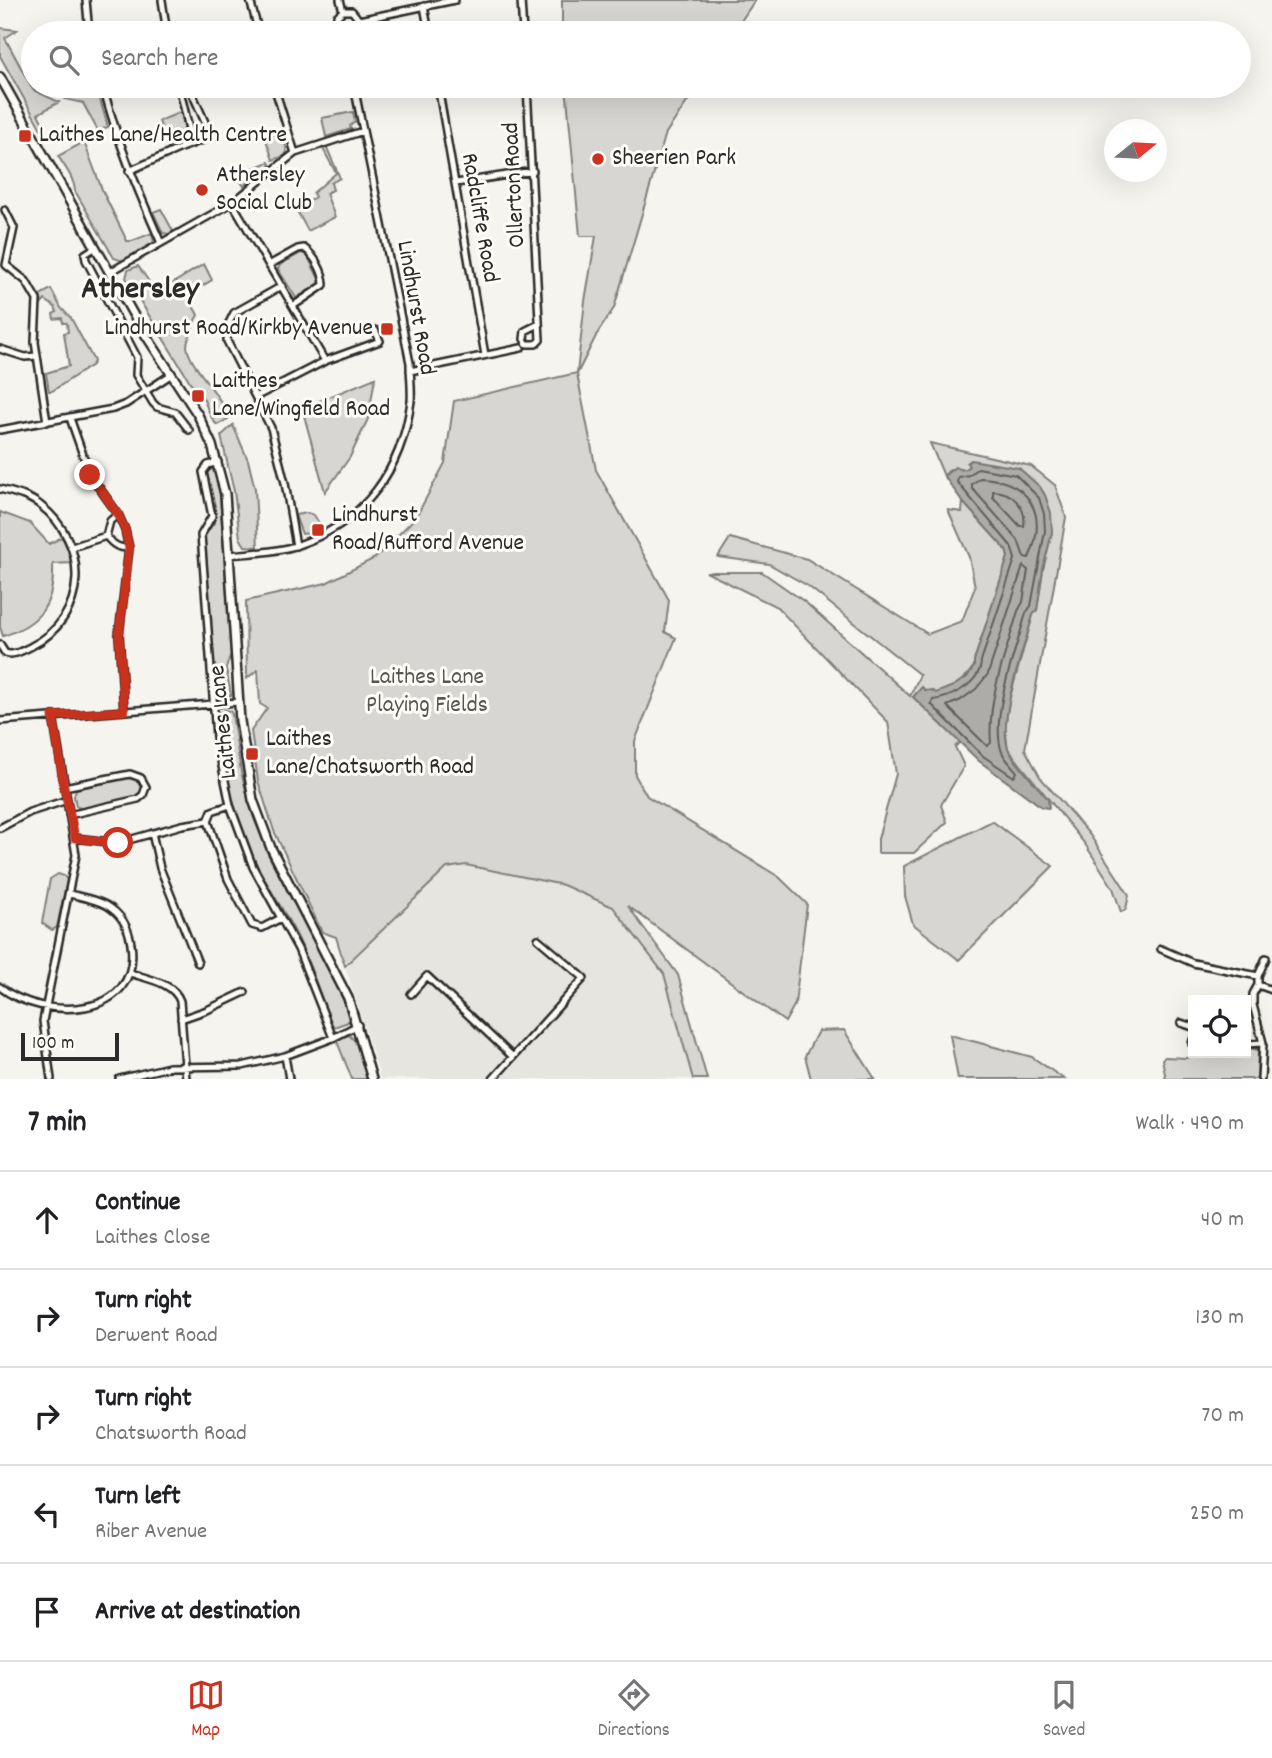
<!DOCTYPE html>
<meta charset="utf-8">
<style>
:root{--surface:#fff;--page:#f2f2f2;--text:#202124;--muted:#757577;--line:#e0e0e0;--accent:#c8321e}
body{margin:0;font-family:Dekko,sans-serif;background:var(--page);color:var(--text)}
.controls{position:absolute;right:21px;bottom:21px;display:grid;overflow:hidden;border-radius:0px;box-shadow:0 7px 28px #0002}
.controls button{width:63px;height:63px;display:grid;place-items:center;padding:0;border:0;border-bottom:2px solid var(--line);background:var(--surface);color:var(--text);font:35px sans-serif}
.compass{position:absolute;left:1104px;top:119px;width:63px;height:63px;border-radius:50%;background:var(--surface);box-shadow:0 7px 28px #0002;rotate:72deg}
.scale{position:absolute;left:21px;bottom:18px;width:98px;box-sizing:border-box;padding-left:7px;border:4px solid #2b2b2b;border-top:0;font-size:19px;line-height:24px;white-space:nowrap;color:#2b2b2b;-webkit-text-stroke:5px #fdfcf7;paint-order:stroke}
.stop{position:absolute;width:21px;height:21px;margin:-16px;border:5px solid #c8321e;border-radius:50%;background:#fff}
.stop.end{background:#c8321e;border-color:#fff;box-shadow:0 2px 7px #0008}
.list{margin:0;padding:0;list-style:none}
h2{display:flex;justify-content:space-between;align-items:center;height:91px;margin:0;padding:0 28px;font-size:30px}
h2 small{font-size:23px;font-weight:400;color:var(--muted)}
.list li{display:grid;grid-template-columns:46px 1fr auto;gap:21px;align-items:center;box-sizing:border-box;height:98px;padding:0 28px;border-top:2px solid var(--line)}
.list b{display:block;font-size:26px;white-space:nowrap}
.list p{margin:0;font-size:23px;white-space:nowrap;color:var(--muted)}
.list em{font-size:23px;font-style:normal;color:var(--muted)}
.icon{flex:none;width:38px;height:38px;fill:none;stroke:currentColor;stroke-width:2;stroke-linecap:round;stroke-linejoin:round}
.map{position:relative;flex:none;width:1272px;height:1079px;overflow:hidden}
.search{position:absolute;background:var(--surface);box-shadow:0 7px 28px #0002;left:21px;right:21px;top:21px;height:77px;display:flex;align-items:center;gap:18px;box-sizing:border-box;padding:0 24px;border-radius:38px;color:var(--muted);font-size:26px}
.sheet{height:581px;background:var(--surface)}
nav{display:flex;justify-content:space-around;align-items:center;box-sizing:border-box;height:98px;border-top:2px solid var(--line);background:var(--surface);font-size:19px;color:var(--muted)}
nav a{display:grid;justify-items:center;gap:4px}
nav .on{color:var(--accent)}
.map>svg:first-child{display:block}
.built{fill:#e6e5e0}
.green{fill:#d7d6d2;stroke:#81807e;stroke-width:2}
.water{fill:#adaca9;stroke:#797877;stroke-width:2}
.lines{fill:none;stroke-linecap:round;stroke-linejoin:round}
.shore{stroke:#5f5f5d;stroke-width:2}
.street-casing{stroke:#2b2b2b;stroke-width:10}
.secondary-casing{stroke:#2b2b2b;stroke-width:12}
.street{stroke:#fdfcf7;stroke-width:5}
.secondary{stroke:#fdfcf7;stroke-width:7}
.route{stroke:#c8321e;stroke-width:9}
.poi-dot{fill:#c8321e;stroke:#fdfcf7;stroke-width:2.5}
.labels{text-anchor:middle;dominant-baseline:central;stroke-width:6;stroke-linejoin:round;paint-order:stroke}
.poi-label{font-size:24px;fill:#2b2b2b;stroke:#fdfcf7;text-anchor:start}
.street-label{font-size:24px;fill:#2b2b2b;stroke:#fdfcf7}
.park-label{font-size:24px;fill:#565655;stroke:#fdfcf7}
.district-label{font-size:32px;font-weight:bold;fill:#2b2b2b;stroke:#fdfcf7}
</style>
<div class="map">
<svg width="1272" height="1079" viewBox="0 0 1272 1079">
<rect width="100%" height="100%" fill="#f5f4ef"/>
<filter id="ink" filterUnits="userSpaceOnUse"><feTurbulence type="fractalNoise" baseFrequency=".0143" numOctaves="2"/><feDisplacementMap in="SourceGraphic" scale="14" xChannelSelector="R" yChannelSelector="G"/><feConvolveMatrix kernelMatrix="1 2 1 2 8 2 1 2 1" color-interpolation-filters="sRGB"/></filter>
<g filter="url(#ink)">
<path class="built" d="M466,865L563,885L613,907L664,974L693,1079H381L345,966L447,868Z"/>
<path class="green" d="M562,0H755L733,33H562Z
M0,28L17,30L5,38L33,90L59,102L38,114L45,127L41,129L0,56Z
M67,86H85L87,91L97,89L108,127L98,131L83,103L65,99Z
M566,86H698L666,133L614,308L597,334L577,374L596,470L669,600L665,632L676,638L635,741V775L647,796L779,877L807,904L795,1004L785,1022L628,906L678,975L707,1079H693L664,974L613,907L563,885L466,865L447,868L345,966L336,937L322,932L274,831L258,781L251,731L267,708L260,704L258,670L247,678L246,601L326,583L375,558L416,517L445,463L454,401L577,373L585,301L596,236H580Z
M181,112C187,128 185,142 169,151L159,121Z
M353,112L355,122L350,126L351,129L326,137L322,118Z
M283,133L287,152L284,156L273,160L265,137Z
M84,142L103,192L127,241H132L152,233L154,243L123,261L114,258L75,191C74,178 65,167 58,156Z
M327,148L340,178L331,183L333,190L326,193L335,217L308,231L296,209L315,197L313,193L336,173L323,149Z
M269,162L271,166L244,186L236,175Z
M161,209L173,231L169,234L163,233L153,212Z
M301,253L307,255L320,281L318,285L296,298L278,269L280,265Z
M204,264L212,280L187,295L198,315C194,321 194,323 192,330C191,336 187,339 187,346C189,367 222,393 228,419L217,425C205,413 207,394 192,385L126,278L128,270L138,266L157,293Z
M51,289L61,308L71,318L94,361L92,365L52,391H49L46,373L69,366L64,333L68,332L67,323H63L62,318L54,319L53,314L57,312L55,307L45,300L42,304L40,295Z
M375,378L368,419L350,457L325,492L302,408Z
M233,425L248,460L255,489L258,547L245,546L240,538L234,491L221,436Z
M930,443L1031,466L1055,485L1066,517L1025,749L1040,777L1090,835L1129,895L1126,909L1121,912L1113,888L1085,844L1008,749L1005,728L1009,701L1033,615L1037,610L1043,569L1052,532L969,467L966,469H950L944,476Z
M213,469L217,472L220,497L231,654L226,668L231,695L219,698L216,694L205,541V535L214,523L215,506L207,474V471Z
M963,502L1006,550L1008,557L974,661V666C966,678 951,692 936,693C925,694 925,692 913,697L960,742L955,747L964,766L941,805L947,822L914,853H878V839L896,774L888,722L777,607L706,572H762L805,602L910,696L920,675L808,586L769,564L718,557L730,538L807,559L928,634L962,621L975,587L969,557L948,510L962,512Z
M0,512L30,523L49,544L62,537L69,551L71,563L53,564C55,604 40,624 3,636L0,627Z
M307,513L314,515L322,528L310,533L302,534L295,515Z
M225,710L230,711L232,714L241,772L253,816L269,856L329,969L349,1012L348,1022L334,1027L331,1023C320,995 311,966 298,938C280,903 257,871 243,834C229,795 223,754 217,714Z
M129,777H135L143,785V790L136,796L82,809L76,806L74,796L76,789Z
M992,821L1053,866L959,960L913,924L905,896L904,866Z
M58,874L64,876L67,880L57,927L52,930L42,923L50,879Z
M844,1030L875,1079H811L805,1056L818,1031Z
M349,1035L357,1043L367,1079H352L336,1039Z
M950,1035L1032,1057L1064,1079H958Z
M1246,1047L1258,1050L1257,1079H1166L1162,1059L1165,1057L1187,1058L1194,1053H1246Z"/>
<path class="water" d="M971,460L1019,468L1040,487L1045,495L1051,513L1052,532L1043,569L1037,610L1033,615C1024,648 998,717 1008,748C1011,759 1039,788 1048,799L1049,808L1042,807L979,761L913,697L922,687L926,691L931,690L936,693L953,686L967,677L974,667V661L1008,557L1006,550L963,502L944,476L955,467C960,470 964,471 969,466L967,463Z"/>
<g class="lines">
<path class="shore" d="M978,468L1016,475L1039,498L1044,514L1045,531L1031,606L1026,613C1016,650 991,713 1001,749C1003,758 1012,765 1017,772L1014,777L983,756L931,704L933,700C951,698 981,683 981,661L1015,559L1011,546L957,482L958,477L969,475Z
M980,478C1029,480 1049,513 1029,558L1024,557L1018,540L972,488V484Z
M993,491C1012,491 1027,507 1024,526H1020L993,497Z
M1023,566L1028,570L1023,602L1018,611C1006,653 987,699 991,743L987,746L947,706L961,700L976,689L988,674Z"/>
<g class="street-casing">
<path id="street" d="M86,0L89,33
M162,0L167,33
M250,0L259,33
M340,0L343,11
M521,0L523,33
M424,6L429,33
M343,11H352L359,20L356,30L349,33
M343,11L337,16L336,24L340,31L345,33
M359,20L455,0
M103,86C117,141 138,191 161,243
M274,86L295,153
M438,86L485,355
M527,86L540,340L536,344H527L524,339L525,331L539,324
M181,148L205,139L208,129L189,86
M129,171L181,148L189,129L179,86
M456,183L533,171
M236,209L325,361
M5,210L14,228L6,265L26,281L37,300L35,342L47,422
M96,247L85,254L86,260L137,357L136,375L153,403L157,407L175,412L189,430
M269,265L298,249L304,248C314,255 324,272 324,285L293,306
M110,272L232,203L295,153L363,131
M282,286L234,313L228,325L227,341L271,428L285,483L296,546
M0,349L25,357L36,356
M410,371L521,348
M257,396L325,361L380,341L375,330
M70,418L90,475L118,514L125,530L129,548L119,635L124,711
M0,430L113,409L126,404L172,374
M218,462L208,465L203,472L212,516L201,535L216,737L230,805L253,867L298,949L333,1038
M0,489C14,493 29,496 40,505C90,543 89,618 30,647C21,651 14,656 5,653L0,645
M118,514L110,521L106,536C113,545 118,548 129,548
M72,547L106,536
M229,555C252,553 277,552 298,545C365,522 402,470 411,401C412,389 410,376 410,363L354,86
M0,721L238,702
M64,787L130,774L141,778L146,787L143,795L138,799L69,815
M230,805L212,811L208,821L228,879L252,925L262,928L281,918
M0,828L30,812L67,800
M152,833L160,868L198,963
M75,838L118,843L182,825L208,821
M1161,949L1193,963L1258,976
M130,973C147,979 173,982 180,1001L186,1079
M1258,985L1272,990
M0,987C43,1021 142,1020 131,944C129,927 120,913 106,905C95,899 81,897 70,894
M411,994L427,976L513,1057
M181,1019L207,1010L245,992
M1181,1023L1193,1027
M1192,1044L1193,1040
M1246,1044L1263,1043
M285,1056L289,1079
M51,1079L43,1021L76,855L53,716
M119,1079L169,1067L242,1066L285,1056L333,1038L358,1025
M493,1079L584,978L538,939
M1261,1079L1263,1043L1253,1005V994L1258,985V976L1266,958"/>
</g>
<g class="secondary-casing">
<path id="secondary" d="M0,77L138,323L198,415L212,445L225,494L240,721L253,800L271,848L348,998L372,1079"/>
</g>
<use href="#street" class="street"/>
<use href="#secondary" class="secondary"/>
</g>
</g>
<g class="lines" filter="url(#ink)">
<path class="route" d="M90,475L118,514L125,530L129,548L119,635L124,711L53,716L64,787L75,838L118,843"/>
</g>
<g class="poi-dot">
<rect x="18" y="129" width="14" height="14" rx="3.5"/>
<circle cx="598" cy="159" r="7"/>
<circle cx="202" cy="190" r="7"/>
<rect x="380" y="322" width="14" height="14" rx="3.5"/>
<rect x="191" y="389" width="14" height="14" rx="3.5"/>
<rect x="311" y="523" width="14" height="14" rx="3.5"/>
<rect x="245" y="747" width="14" height="14" rx="3.5"/>
</g>
<g class="labels">
<g class="poi-label">
<text x="39" y="136">Laithes Lane/Health Centre</text>
<text x="612" y="159">Sheerien Park</text>
<text x="216" y="176">Athersley<tspan x="216" dy="28">Social Club</tspan></text>
<text x="373" y="329" text-anchor="end">Lindhurst Road/Kirkby Avenue</text>
<text x="212" y="382">Laithes<tspan x="212" dy="28">Lane/Wingfield Road</tspan></text>
<text x="332" y="516">Lindhurst<tspan x="332" dy="28">Road/Rufford Avenue</tspan></text>
<text x="266" y="740">Laithes<tspan x="266" dy="28">Lane/Chatsworth Road</tspan></text>
</g>
<g class="street-label">
<text transform="translate(515 185) rotate(-93)">Ollerton Road</text>
<text transform="translate(479 218) rotate(80)">Radcliffe Road</text>
<text transform="translate(415 308) rotate(80)">Lindhurst Road</text>
<text transform="translate(224 722) rotate(-96)">Laithes Lane</text>
</g>
<g class="park-label">
<text x="427" y="678">Laithes Lane<tspan x="427" dy="28">Playing Fields</tspan></text>
</g>
<g class="district-label">
<text x="140" y="291">Athersley</text>
</g>
</g>
</svg>
<div class="controls">
<button><svg class="icon" aria-label="locate" viewBox="0 0 24 24"><circle cx="12" cy="12" r="6"/><path d="M12 2v4M12 18v4M2 12h4M18 12h4"/></svg></button>
</div>
<svg class="compass" viewBox="-18 -18 36 36"><path d="M0-13l5 13h-10z" fill="#e53935"/><path d="M0 13l5-13h-10z" fill="#757577"/></svg>
<div class="scale">100 m</div>
<div class="stop" style="left:118px;top:843px"></div>
<div class="stop end" style="left:90px;top:475px"></div>
<div class="search"><svg class="icon" aria-label="search" viewBox="0 0 24 24"><circle cx="10" cy="10" r="6"/><path d="M15 15l6 6"/></svg>Search here</div>
</div>
<section class="sheet">
<h2>7 min<small>Walk · 490 m</small></h2>
<ul class="list">
<li><svg class="icon" aria-label="ahead" viewBox="0 0 24 24"><path d="M12 20V5M6 11l6-6 6 6"/></svg><div><b>Continue</b><p>Laithes Close</p></div><em>40 m</em></li>
<li><svg class="icon" aria-label="right" viewBox="0 0 24 24"><path d="M7 20v-9h11M14 6l5 5-5 5"/></svg><div><b>Turn right</b><p>Derwent Road</p></div><em>130 m</em></li>
<li><svg class="icon" aria-label="right" viewBox="0 0 24 24"><path d="M7 20v-9h11M14 6l5 5-5 5"/></svg><div><b>Turn right</b><p>Chatsworth Road</p></div><em>70 m</em></li>
<li><svg class="icon" aria-label="left" viewBox="0 0 24 24"><path d="M17 20v-9H6M10 6l-5 5 5 5"/></svg><div><b>Turn left</b><p>Riber Avenue</p></div><em>250 m</em></li>
<li><svg class="icon" aria-label="arrive" viewBox="0 0 24 24"><path d="M6 21V4h12l-3 4 3 4H6"/></svg><div><b>Arrive at destination</b></div></li>
</ul>
</section>
<nav>
<a class="on"><svg class="icon" aria-label="map" viewBox="0 0 24 24"><path d="M3 6l6-2 6 2 6-2v14l-6 2-6-2-6 2zM9 4v14M15 6v14"/></svg>Map</a>
<a><svg class="icon" aria-label="directions" viewBox="0 0 24 24"><path d="M12 3l9 9-9 9-9-9zM9 14v-3h6M13 9l2 2-2 2"/></svg>Directions</a>
<a><svg class="icon" aria-label="saved" viewBox="0 0 24 24"><path d="M7 4h10v16l-5-4-5 4z"/></svg>Saved</a>
</nav>
